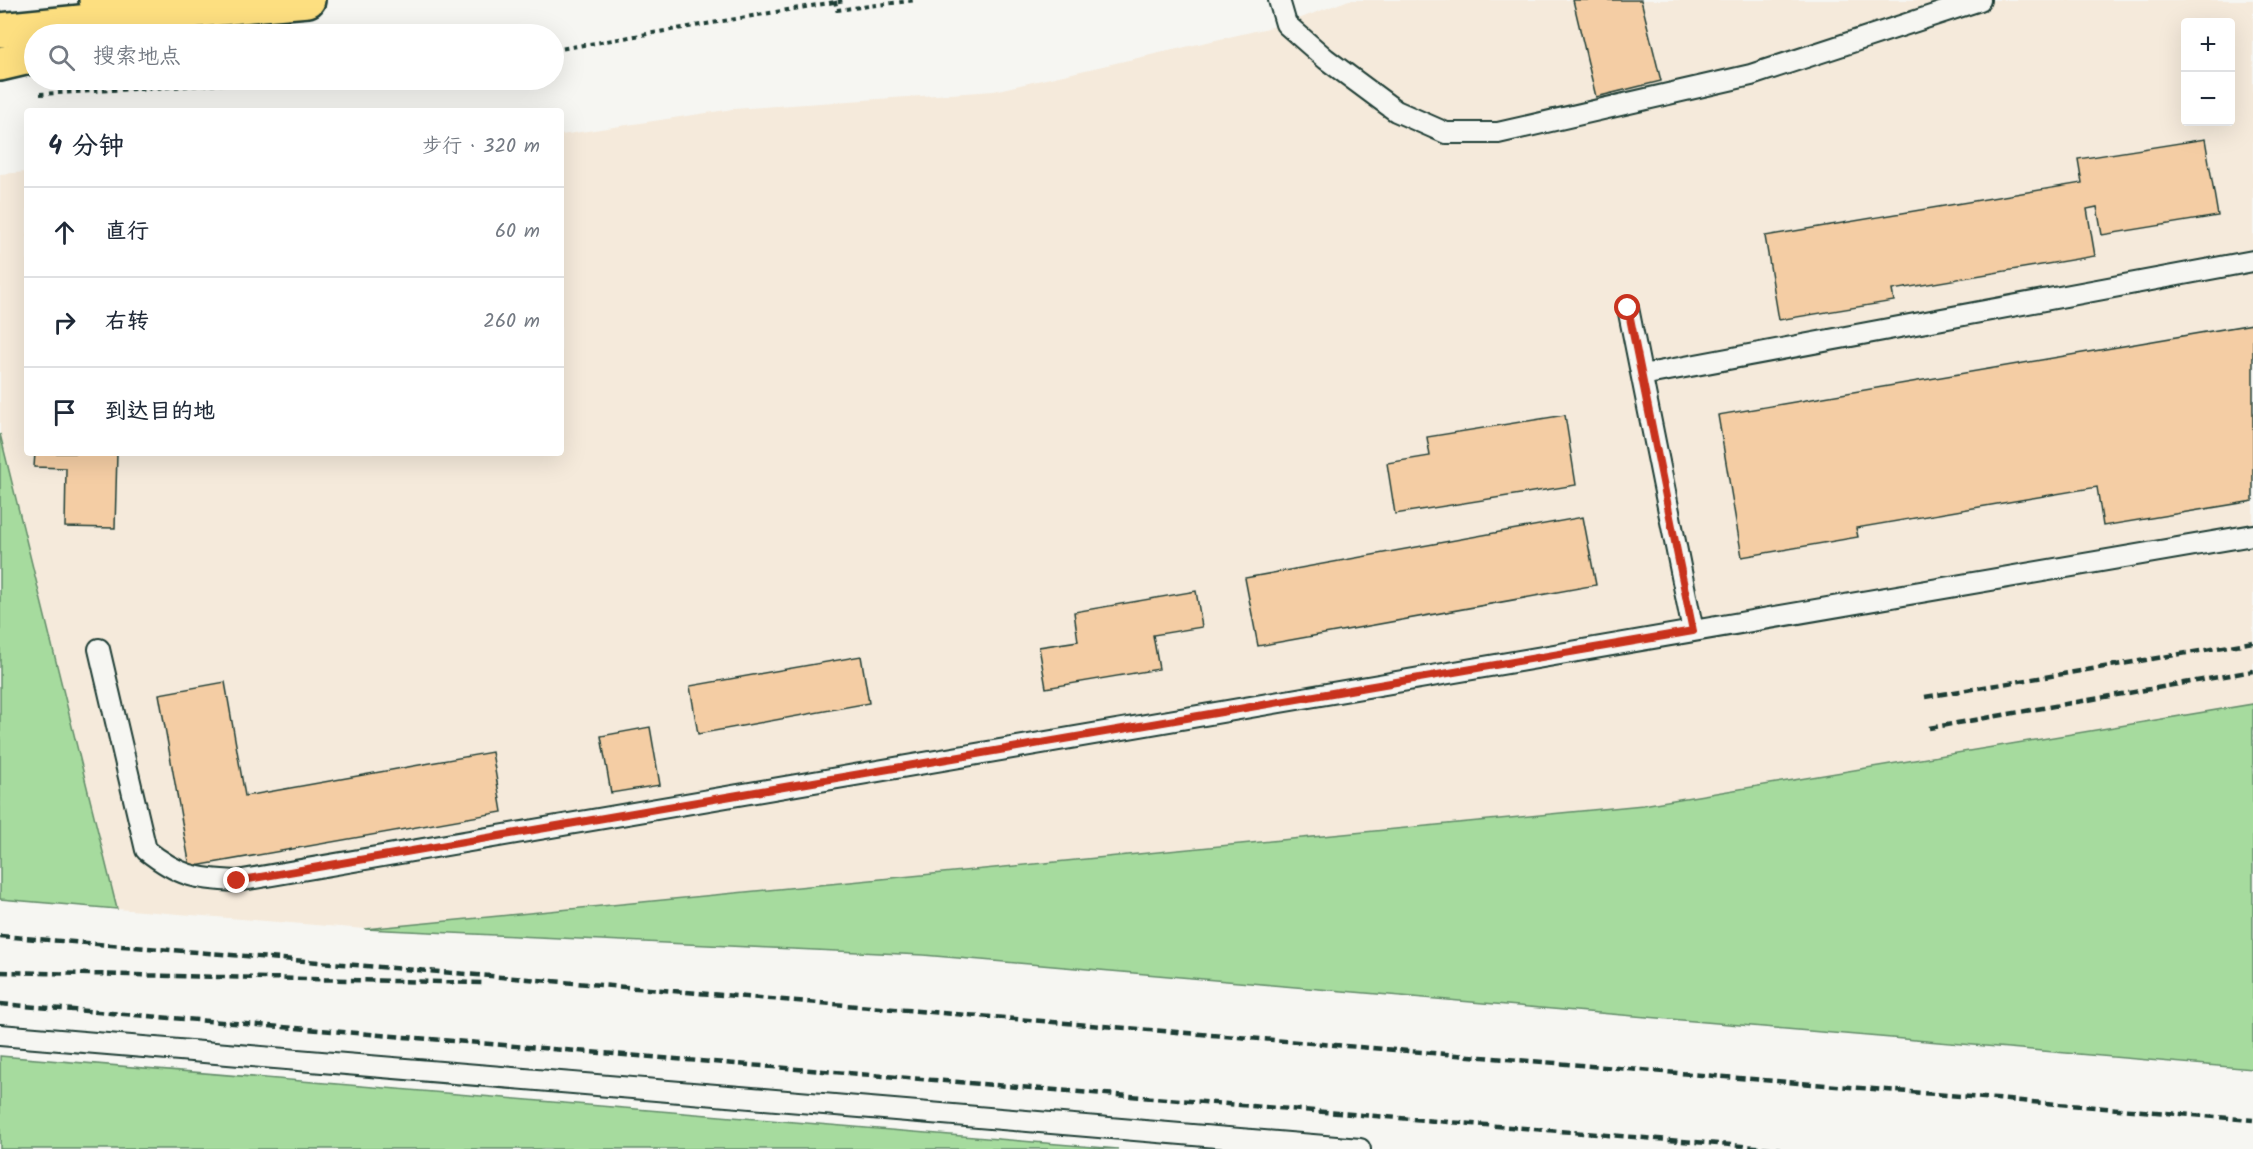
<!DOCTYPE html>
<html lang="zh">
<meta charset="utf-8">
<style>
:root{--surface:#fff;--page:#f2f2f3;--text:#1f2937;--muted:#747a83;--line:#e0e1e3}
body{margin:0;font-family:Kalam,"LXGW WenKai TC",sans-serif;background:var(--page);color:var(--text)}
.controls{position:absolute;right:18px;top:18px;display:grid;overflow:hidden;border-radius:6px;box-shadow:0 6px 24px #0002}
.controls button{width:54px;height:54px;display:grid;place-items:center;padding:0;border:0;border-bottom:2px solid var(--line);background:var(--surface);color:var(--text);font:30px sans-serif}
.stop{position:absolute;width:18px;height:18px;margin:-14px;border:4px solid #c8321e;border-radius:50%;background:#fff}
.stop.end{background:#c8321e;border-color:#fff;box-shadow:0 2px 6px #0008}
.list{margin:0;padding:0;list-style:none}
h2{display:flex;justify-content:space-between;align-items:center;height:78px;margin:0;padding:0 24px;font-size:26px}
h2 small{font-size:20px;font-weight:400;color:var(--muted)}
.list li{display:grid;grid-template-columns:39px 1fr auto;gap:18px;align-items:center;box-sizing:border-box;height:90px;padding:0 24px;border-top:2px solid var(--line)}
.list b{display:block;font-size:22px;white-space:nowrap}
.list em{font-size:20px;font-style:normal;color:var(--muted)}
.icon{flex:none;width:33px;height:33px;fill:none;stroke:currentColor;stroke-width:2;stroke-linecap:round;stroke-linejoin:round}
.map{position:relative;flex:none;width:2253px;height:1149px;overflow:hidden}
.search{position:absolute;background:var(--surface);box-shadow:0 6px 24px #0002;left:24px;top:24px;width:540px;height:66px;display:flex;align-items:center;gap:15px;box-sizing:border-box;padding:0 21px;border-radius:33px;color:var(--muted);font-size:22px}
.panel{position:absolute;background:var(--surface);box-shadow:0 6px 24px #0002;left:24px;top:108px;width:540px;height:348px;border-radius:6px}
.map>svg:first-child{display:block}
.built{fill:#f5eadb;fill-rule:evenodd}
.green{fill:#a6db9e;stroke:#628c69;stroke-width:1.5}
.building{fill:#f4cda4;stroke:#1f3d34;stroke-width:1.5}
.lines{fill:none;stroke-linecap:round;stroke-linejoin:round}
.lane-casing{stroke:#1f3d34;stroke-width:24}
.primary-casing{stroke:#1f3d34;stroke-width:38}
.highway-casing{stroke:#1f3d34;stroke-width:38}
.path{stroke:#1f3d34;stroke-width:4;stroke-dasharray:4.5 4.5;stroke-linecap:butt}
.lane{stroke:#f6f6f2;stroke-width:20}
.primary{stroke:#fddf80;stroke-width:33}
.highway{stroke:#fddf80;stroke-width:33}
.rail{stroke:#1f3d34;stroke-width:4.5;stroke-dasharray:9 4.5;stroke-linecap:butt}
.route{stroke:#c8321e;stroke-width:8}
</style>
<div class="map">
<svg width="2253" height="1149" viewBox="0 0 2253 1149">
<rect width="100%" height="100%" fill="#f6f6f2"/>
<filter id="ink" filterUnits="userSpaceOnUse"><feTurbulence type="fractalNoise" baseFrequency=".0167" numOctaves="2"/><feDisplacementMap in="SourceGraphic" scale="12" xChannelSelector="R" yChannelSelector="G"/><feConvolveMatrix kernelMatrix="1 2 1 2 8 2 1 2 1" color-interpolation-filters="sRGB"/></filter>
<g filter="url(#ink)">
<path class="built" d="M1349,0H2253V704L1643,805L365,929L117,909L0,434V174L27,172V453H561V135L733,109L994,91L1285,24ZM2186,22H2230V122H2186Z"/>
<path class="green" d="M0,434L117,909L0,899Z
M2253,704V1069L923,955L365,929L1643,805Z
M0,1056L1118,1149H0Z"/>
<path class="building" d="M1573,0H1641L1661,81L1596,97Z
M2205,139L2218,216L2102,235L2097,207L2087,209L2095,256L1892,290L1894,301L1779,320L1765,236L2082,183L2078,159Z
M2253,324V501L2103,526L2097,487L1856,528L1858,537L1742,557L1718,415Z
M1565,415L1576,485L1395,514L1387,463L1430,456L1427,437Z
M35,453H117L115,528L65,527L66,468L34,467Z
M1583,517L1596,585L1258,646L1245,578Z
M1196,591L1202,627L1153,635L1159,669L1046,688L1039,647L1078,641L1074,612Z
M861,656L869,703L698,734L690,686Z
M225,682L245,796L492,752L502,812L190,867L159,694Z
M650,727L660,785L611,793L601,736Z"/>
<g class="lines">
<g class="lane-casing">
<path id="lane" d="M1279,0L1286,24L1326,59L1396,111L1446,133H1498L1751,75L1980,0
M1628,308L1693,631
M1642,375L2253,261
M99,649L146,850C179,876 195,879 237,881L2253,535
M0,1035L1360,1149"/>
</g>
<g class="primary-casing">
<path id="primary" d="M96,0L230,7L308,0
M0,64L34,56"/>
</g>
<g class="highway-casing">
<path id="highway" d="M0,30L230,7"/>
</g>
<path class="path" d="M835,1L837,10L917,0
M554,50L846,0
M40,94L299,80"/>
<use href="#lane" class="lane"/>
<use href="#primary" class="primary"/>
<use href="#highway" class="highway"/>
<path class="rail" d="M1925,697L2253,642
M1929,728L2253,671
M0,936L2253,1120
M0,972L483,983
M0,1004L1780,1149"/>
</g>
</g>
<g class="lines" filter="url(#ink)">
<path class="route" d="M237,881L1693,631L1628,308"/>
</g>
</svg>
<div class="controls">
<button>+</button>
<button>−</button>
</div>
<div class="stop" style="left:1628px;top:308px"></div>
<div class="stop end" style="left:237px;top:881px"></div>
<div class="search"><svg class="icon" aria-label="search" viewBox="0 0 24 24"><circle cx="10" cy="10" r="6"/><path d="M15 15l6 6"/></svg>搜索地点</div>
<section class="panel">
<h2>4 分钟<small>步行 · 320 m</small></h2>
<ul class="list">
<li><svg class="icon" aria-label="ahead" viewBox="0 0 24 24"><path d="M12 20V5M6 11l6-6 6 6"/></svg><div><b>直行</b></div><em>60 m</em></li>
<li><svg class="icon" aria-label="right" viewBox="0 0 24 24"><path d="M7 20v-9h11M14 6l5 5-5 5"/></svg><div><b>右转</b></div><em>260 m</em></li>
<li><svg class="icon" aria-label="arrive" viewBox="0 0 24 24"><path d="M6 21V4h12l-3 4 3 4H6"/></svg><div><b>到达目的地</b></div></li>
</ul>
</section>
</div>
